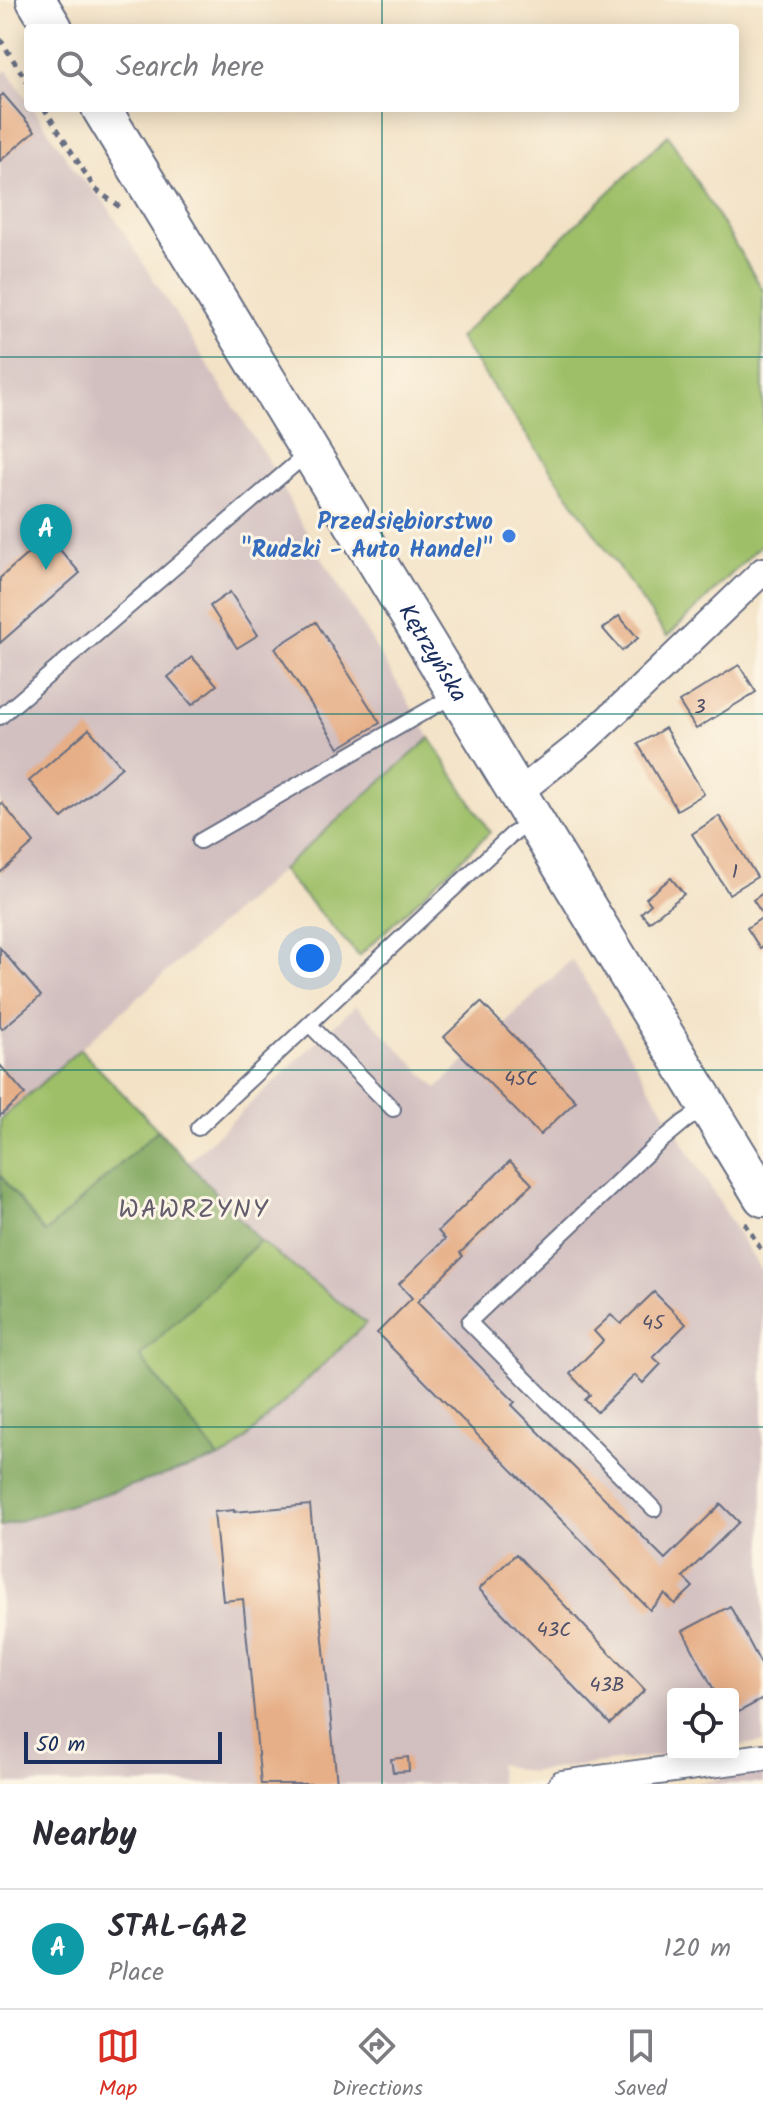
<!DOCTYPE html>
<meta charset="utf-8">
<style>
:root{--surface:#fff;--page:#f2f2f3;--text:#2b2b33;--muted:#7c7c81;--line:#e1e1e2;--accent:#d93025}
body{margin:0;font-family:Kalam,sans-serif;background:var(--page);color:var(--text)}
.controls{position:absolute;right:24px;bottom:24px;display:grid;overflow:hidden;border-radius:8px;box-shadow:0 4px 20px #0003}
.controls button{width:72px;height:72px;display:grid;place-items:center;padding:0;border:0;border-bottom:2px solid var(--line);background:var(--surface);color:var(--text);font:40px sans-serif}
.scale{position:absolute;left:24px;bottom:20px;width:198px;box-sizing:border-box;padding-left:8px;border:4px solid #1b2f5e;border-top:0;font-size:22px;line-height:28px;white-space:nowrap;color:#1b2f5e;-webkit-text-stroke:6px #fcf5e5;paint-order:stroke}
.you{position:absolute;left:310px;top:958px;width:28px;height:28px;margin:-20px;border:6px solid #fff;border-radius:50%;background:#1a73e8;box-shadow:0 0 0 12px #1a73e833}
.badge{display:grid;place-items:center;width:52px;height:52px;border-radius:50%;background:var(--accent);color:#fff;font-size:26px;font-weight:700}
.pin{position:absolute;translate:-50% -66px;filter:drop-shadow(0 2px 4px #0008)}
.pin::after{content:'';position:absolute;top:42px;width:28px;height:24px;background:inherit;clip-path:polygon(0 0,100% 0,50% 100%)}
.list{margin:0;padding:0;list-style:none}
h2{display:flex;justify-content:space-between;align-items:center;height:104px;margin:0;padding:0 32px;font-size:34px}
h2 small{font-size:26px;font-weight:400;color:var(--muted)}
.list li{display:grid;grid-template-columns:52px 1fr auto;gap:24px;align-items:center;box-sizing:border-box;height:120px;padding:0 32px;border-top:2px solid var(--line)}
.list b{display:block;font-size:30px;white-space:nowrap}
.list p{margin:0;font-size:26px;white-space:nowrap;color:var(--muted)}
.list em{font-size:26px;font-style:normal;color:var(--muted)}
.icon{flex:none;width:44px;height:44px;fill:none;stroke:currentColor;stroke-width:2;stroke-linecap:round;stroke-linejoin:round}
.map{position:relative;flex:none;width:763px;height:1784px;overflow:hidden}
.search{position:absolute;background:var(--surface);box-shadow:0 4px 20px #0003;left:24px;right:24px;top:24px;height:88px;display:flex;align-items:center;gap:20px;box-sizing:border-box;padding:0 28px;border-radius:8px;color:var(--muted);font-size:30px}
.sheet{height:224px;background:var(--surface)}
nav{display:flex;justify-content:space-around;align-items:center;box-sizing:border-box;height:112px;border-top:2px solid var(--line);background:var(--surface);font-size:22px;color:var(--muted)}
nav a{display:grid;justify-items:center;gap:4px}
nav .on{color:var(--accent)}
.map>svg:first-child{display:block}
.industrial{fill:#d2bfc0}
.green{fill:#9ebf68;stroke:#5c7763;stroke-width:2}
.forest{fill:#7ea65c;stroke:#4c6a5d;stroke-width:2}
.building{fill:#e6af87}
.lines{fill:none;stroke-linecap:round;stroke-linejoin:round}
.service-casing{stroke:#676e82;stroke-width:18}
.minor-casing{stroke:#676e82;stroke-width:30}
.secondary-casing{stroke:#676e82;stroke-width:42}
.path{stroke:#676e82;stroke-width:5;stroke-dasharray:6 6;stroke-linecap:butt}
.service{stroke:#fff;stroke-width:14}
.minor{stroke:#fff;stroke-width:26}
.secondary{stroke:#fff;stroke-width:38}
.grid{fill:none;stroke:#0f766e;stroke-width:2;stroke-opacity:0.55}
.shop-dot{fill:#3f7fe0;stroke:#fcf5e5;stroke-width:3}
.labels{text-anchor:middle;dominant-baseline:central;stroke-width:6;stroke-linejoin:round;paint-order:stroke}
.number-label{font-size:20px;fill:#4e4f68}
.shop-label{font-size:24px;font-weight:bold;fill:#366cbe;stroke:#fcf5e5;text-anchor:end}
.street-label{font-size:24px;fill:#1b2f5e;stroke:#fcf5e5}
.neighbourhood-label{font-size:26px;letter-spacing:2px;fill:#625c6c;stroke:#fcf5e5}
</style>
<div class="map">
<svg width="763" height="1784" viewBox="0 0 763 1784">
<rect width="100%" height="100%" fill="#fcf5e5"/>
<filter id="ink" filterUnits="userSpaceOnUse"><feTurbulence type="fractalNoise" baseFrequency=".0125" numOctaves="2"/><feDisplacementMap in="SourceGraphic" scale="16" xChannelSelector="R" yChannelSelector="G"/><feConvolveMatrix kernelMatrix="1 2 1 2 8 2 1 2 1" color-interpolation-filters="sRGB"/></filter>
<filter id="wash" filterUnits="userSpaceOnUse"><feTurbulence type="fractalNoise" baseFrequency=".006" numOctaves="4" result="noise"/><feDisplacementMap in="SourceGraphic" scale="32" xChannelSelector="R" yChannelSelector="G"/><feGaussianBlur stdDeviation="1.8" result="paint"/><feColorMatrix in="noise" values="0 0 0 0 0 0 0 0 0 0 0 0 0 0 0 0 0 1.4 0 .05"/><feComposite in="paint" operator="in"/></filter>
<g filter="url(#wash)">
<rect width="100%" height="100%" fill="#f3e2c6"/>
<path class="industrial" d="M7,70L28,101V108H33L79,176L104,201L271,465L297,516L430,738L0,1120V75Z
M572,959L763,1274V1742L733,1746V1694H673V1754L529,1772L498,1764L500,1784H7L0,1741V1527L230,1454L366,1323L260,1241L187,1163L356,1005L437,1088Z
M763,1774V1784H691Z"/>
<path class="green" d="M668,135L763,290V543L667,637L459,338Z
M430,738L490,832L359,956L281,870Z
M80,1049L158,1130L45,1234L0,1175V1120Z
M260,1241L366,1323L230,1454L219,1458L139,1356Z"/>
<path class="forest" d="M158,1130L260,1241L140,1356L219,1458L0,1527V1175L45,1233Z"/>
<g id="blocks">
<path class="building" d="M3,94L35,131L0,161V97Z
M48,536L80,573L0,643V578Z
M230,592L258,635L237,648L210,606Z
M619,616L638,638L622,651L603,629Z
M316,622L380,723L339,748L275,648Z
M192,657L217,685L192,705L168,677Z
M739,665L756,692L696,729L679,702Z
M665,728L704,794L677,810L638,744Z
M89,729L122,767L62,818L29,781Z
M2,803L34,843L0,873V805Z
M719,816L757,877L729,894L692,834Z
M671,878L684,894L649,922L641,913L651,904L646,898Z
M763,893V915L753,900Z
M763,917V946L760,948L747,928Z
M0,948L41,996L2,1029L0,1026Z
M481,1002L576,1101L540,1135L444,1037Z
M0,1065L25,1094L0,1116Z
M510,1161L532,1184L460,1253L463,1256L417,1302L515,1402L512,1405L665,1559L721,1504L739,1522L683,1577L693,1587L675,1604L665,1594L650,1610L377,1333L412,1298L399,1284L445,1239L438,1231Z
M654,1292L686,1324L653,1357L661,1364L643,1383L635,1375L597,1412L585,1400L590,1395L570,1374L603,1341L594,1331L611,1315L621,1324Z
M310,1505L337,1784H261L243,1599L223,1601L214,1512L234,1510V1512Z
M516,1554L645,1690L610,1724L479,1589Z
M730,1606L763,1668V1699L733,1715V1694H716L683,1631Z
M408,1757L409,1771L393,1772L391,1759Z"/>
</g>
</g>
<g filter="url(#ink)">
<use href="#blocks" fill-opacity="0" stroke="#676e82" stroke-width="2"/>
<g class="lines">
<g class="service-casing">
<path id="service" d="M0,717L309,452
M200,841L456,694
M309,1024L393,1109
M198,1128L511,835L534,821
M654,1509L469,1322L654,1147L684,1122L706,1107"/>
</g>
<g class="minor-casing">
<path id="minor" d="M518,793L585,740L639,690L763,571
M562,1784L763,1757"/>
</g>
<g class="secondary-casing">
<g id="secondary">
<path d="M36,0L53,28"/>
<path id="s1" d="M101,108L763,1197"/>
</g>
</g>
<path class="path" d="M0,39L28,83
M44,108L95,189L124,210
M745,1223L763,1253"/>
<use href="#service" class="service"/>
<use href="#minor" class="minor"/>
<use href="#secondary" class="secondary"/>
</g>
</g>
<path class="grid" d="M382,0V28M382,108V1784M0,357H763M0,714H763M0,1070H763M0,1427H763"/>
<circle class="shop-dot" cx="509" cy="536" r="8"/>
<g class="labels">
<g class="number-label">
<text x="700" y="708">3</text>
<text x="735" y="873">1</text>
<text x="521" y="1080">45C</text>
<text x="653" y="1324">45</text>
<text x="554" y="1631">43C</text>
<text x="607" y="1686">43B</text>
</g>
<g class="shop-label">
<text x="493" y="522">Przedsiębiorstwo<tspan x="493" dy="28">"Rudzki - Auto Handel"</tspan></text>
</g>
<g class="street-label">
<text stroke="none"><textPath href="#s1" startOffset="638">Kętrzyńska</textPath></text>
</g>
<g class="neighbourhood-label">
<text x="194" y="1210">WAWRZYNY</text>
</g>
</g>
</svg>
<div class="controls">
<button><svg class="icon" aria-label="locate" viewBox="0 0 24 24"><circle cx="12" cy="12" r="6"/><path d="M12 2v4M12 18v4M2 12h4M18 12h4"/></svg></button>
</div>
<div class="scale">50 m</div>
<div class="you"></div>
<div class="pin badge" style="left:46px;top:570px;background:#0f9aa8">A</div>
<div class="search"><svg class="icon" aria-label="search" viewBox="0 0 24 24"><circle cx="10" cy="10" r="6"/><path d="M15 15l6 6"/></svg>Search here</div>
</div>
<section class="sheet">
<h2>Nearby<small></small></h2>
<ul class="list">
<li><span class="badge" style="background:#0f9aa8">A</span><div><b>STAL-GAZ</b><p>Place</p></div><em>120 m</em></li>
</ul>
</section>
<nav>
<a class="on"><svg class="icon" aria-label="map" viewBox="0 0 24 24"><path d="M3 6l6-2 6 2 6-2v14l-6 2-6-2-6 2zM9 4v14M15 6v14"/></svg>Map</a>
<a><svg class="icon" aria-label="directions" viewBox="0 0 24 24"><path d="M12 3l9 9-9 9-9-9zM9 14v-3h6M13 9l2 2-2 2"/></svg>Directions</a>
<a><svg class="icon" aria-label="saved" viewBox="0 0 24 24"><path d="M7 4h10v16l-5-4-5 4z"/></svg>Saved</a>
</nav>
